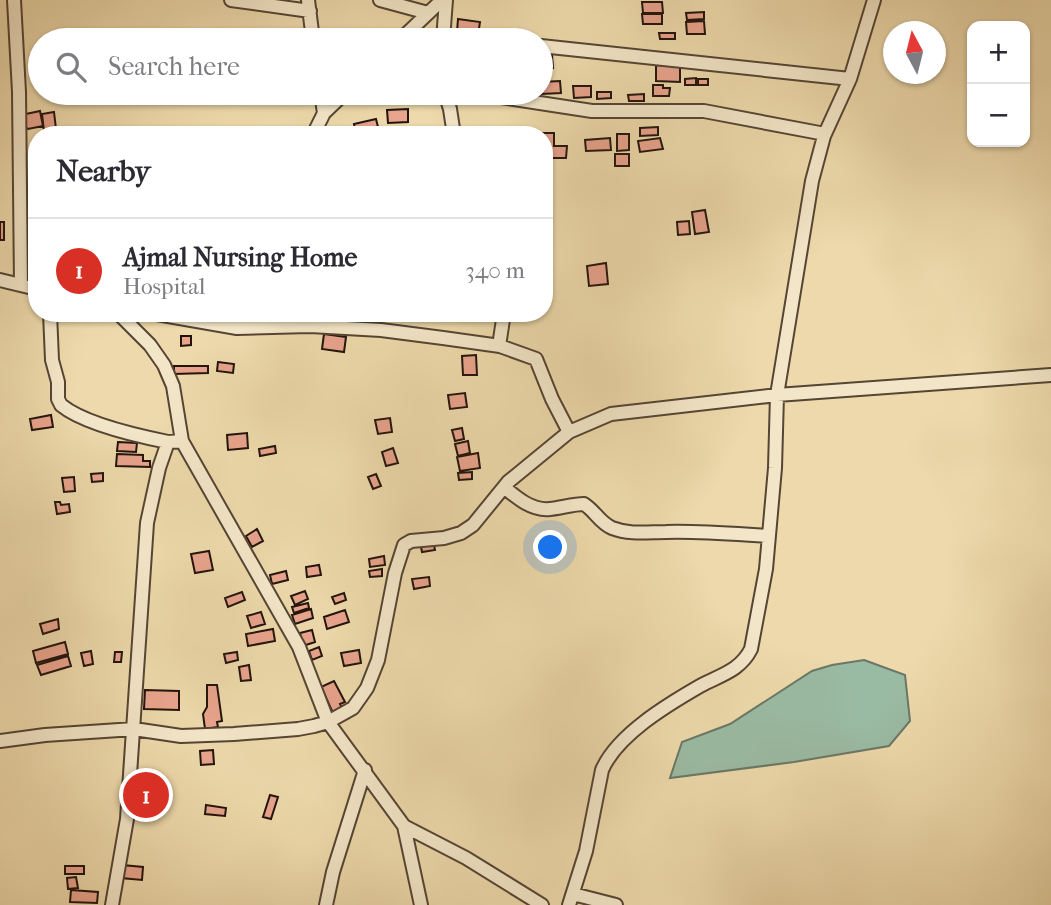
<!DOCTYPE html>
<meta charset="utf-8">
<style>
:root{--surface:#fff;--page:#f2f2f3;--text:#2b2b33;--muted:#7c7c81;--line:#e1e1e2;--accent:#d93025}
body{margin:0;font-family:"IM FELL French Canon",serif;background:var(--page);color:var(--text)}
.controls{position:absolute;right:21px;top:21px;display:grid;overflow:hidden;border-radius:14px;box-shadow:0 2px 5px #0004}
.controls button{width:63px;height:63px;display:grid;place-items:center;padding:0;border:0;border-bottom:2px solid var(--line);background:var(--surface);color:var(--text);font:35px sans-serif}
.compass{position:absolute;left:883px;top:21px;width:63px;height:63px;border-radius:50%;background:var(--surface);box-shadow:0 2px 5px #0004;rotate:353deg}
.you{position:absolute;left:551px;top:548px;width:24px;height:24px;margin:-18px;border:5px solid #fff;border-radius:50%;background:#1a73e8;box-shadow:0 0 0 10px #1a73e833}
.badge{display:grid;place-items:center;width:46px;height:46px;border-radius:50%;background:var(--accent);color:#fff;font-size:23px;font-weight:700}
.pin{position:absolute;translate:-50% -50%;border:4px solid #fff;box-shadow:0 2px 7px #0006}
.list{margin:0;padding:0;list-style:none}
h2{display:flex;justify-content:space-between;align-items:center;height:91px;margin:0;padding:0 28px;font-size:30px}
h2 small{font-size:23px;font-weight:400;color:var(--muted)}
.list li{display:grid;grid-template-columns:46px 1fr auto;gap:21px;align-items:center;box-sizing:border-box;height:105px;padding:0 28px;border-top:2px solid var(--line)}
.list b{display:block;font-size:26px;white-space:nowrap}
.list p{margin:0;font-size:23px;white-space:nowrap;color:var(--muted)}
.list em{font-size:23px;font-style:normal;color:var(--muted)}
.icon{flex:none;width:38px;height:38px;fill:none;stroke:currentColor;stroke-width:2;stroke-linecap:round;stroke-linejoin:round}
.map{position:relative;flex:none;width:1051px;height:905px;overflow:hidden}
.search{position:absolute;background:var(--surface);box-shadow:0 2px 5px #0004;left:28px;top:28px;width:525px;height:77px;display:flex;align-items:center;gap:18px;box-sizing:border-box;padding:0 24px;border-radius:38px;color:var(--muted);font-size:26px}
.panel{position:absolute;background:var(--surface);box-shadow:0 2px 5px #0004;left:28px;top:126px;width:525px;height:196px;border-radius:28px}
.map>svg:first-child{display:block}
.water{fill:#9abba3;stroke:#6a7867;stroke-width:2}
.building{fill:#e9a48d;stroke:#22140d;stroke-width:2}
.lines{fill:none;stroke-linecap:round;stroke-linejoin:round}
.minor-casing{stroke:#554534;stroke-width:16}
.minor{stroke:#f3e6c8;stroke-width:12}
</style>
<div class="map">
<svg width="1051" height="905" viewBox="0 0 1051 905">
<rect width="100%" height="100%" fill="#edd9ab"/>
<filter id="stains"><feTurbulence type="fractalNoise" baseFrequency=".00286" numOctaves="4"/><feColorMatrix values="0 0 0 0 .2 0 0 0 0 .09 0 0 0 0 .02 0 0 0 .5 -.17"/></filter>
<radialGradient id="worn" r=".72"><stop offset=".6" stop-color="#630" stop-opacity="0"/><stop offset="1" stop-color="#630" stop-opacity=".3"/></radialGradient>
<path class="water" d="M864,660L905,675L910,721L889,746L794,762L670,778L682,742L730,724L812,671L832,665Z"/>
<path class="building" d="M642,2H662L663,13H643Z
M704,12V19L687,20L686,13Z
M642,14H662V24H643Z
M458,19L480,22L478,35L457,32Z
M704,21L705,34H687L686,22Z
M659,33H675V39H660Z
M552,55L553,68L543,69L542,56Z
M656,65L680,66V82L656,81Z
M696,78V85H685V79Z
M698,79H708V85H698Z
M560,81L561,93L541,94V82Z
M653,85H663V88H670L669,96H653Z
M573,86H591V97L574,98Z
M597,92H611V98L597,99Z
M644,94V101H629L628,95Z
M408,109V122L388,123L387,110Z
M40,111L43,126L28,129L23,125L21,115Z
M54,112L56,129L44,131L42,114Z
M376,119L380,135H356L354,124Z
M658,127V135L640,136V128Z
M538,133H554V146H567L566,158H544V135H538Z
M617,134H629V150L617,151Z
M610,138L611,150L586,151L585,140Z
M660,138L663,149L640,152L638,141Z
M615,154H629V166H615Z
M705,210L709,232L695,234L692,212Z
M689,221L690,234L678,235L677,222Z
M0,222H4V240H0Z
M606,263L608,284L589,286L587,266Z
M364,313H375L376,321L364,322Z
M515,313H531V318L515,319Z
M324,334L346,337L344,352L322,349Z
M181,336H191V345L181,346Z
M476,355L477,375H463L462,356Z
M218,362L234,364L233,373L217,371Z
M174,366H208V373L174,374Z
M465,393L467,407L450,409L448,395Z
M51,415L53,427L32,430L30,419Z
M390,418L392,432L378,434L375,420Z
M462,428L464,439L455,441L452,430Z
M247,433L248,448L228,450L227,435Z
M468,441L470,453L458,456L455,444Z
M118,442L137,443L136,452L117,451Z
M275,446L276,453L260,456L259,449Z
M393,448L398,463L386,466L382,452Z
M478,453L480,468L460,471L457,457Z
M117,454L143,455V461H150V467L116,466Z
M472,472V479L459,480L458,473Z
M103,473V481L92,482L91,474Z
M376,474L381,486L373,489L368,477Z
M74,477L75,491L64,492L62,478Z
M55,502H60L61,505L69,504L70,512L57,514Z
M257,529L263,541L252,547L246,536Z
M433,540L435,550L422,552L420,542Z
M209,551L213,570L195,573L191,554Z
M384,556L385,565L370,567L369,559Z
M319,565L321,575L307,577L306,567Z
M382,569V576L370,577L369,571Z
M286,571L288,580L272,584L270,575Z
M429,577L430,586L414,589L412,579Z
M305,591L308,599L295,605L291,596Z
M242,592L245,600L228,607L225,598Z
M344,593L346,600L335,604L332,597Z
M308,603L309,608L294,613L292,607Z
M311,609L313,618L295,624L292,615Z
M345,610L349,622L327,629L324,617Z
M261,612L265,624L251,628L247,616Z
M58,619L59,629L43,634L40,624Z
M273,629L275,641L248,646L246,634Z
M312,630L315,642L303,646L300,633Z
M65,642L68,654L36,663L33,651Z
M319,647L322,656L312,660L309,651Z
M359,650L361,663L344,666L341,653Z
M91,651L93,664L84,666L81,653Z
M115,652H122L121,662H114Z
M237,652L238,660L226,663L224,654Z
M68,656L71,666L41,675L37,665Z
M249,665L251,680L241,681L239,667Z
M334,681L345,702L340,704L343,709L333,713L321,687Z
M207,685H217L222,721L217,722L218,727L205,729L203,714L207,707Z
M145,690L179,691V710L144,709Z
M213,750L214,764L201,765L200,751Z
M141,780H156L155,797H141Z
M270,795L278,797L271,819L263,817Z
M206,805L226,808L225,816L205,814Z
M122,865L143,867L142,880L121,878Z
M65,866H84V874H65Z
M76,877L78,888L68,889L67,878Z
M71,890L98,892L97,903L70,902Z"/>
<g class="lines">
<g class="minor-casing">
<path id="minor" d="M14,0L19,92L21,285
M231,0L310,11
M308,0L313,40
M380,0L428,13
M443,34L448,36L486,40
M400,40L442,0
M443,40L446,0
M541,46L850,79
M445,93L450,109L454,135
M474,93L592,111H704L825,134
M324,113L345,93
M316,135V129L324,113L321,93
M0,280L37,289
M50,313L52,360L58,382V399L61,405C84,424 138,436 168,442
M118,313L150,345L164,365L173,386L182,441L299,647L328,722L404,826L421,905
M151,313L237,328L310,326L381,330L443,338L500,346L536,359L552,399L569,432
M499,346L504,313
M504,487C517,498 532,511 550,509C561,508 573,504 584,504C595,511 600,523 612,528C630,535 648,532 666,532C700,531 735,534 769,536
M0,741L45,735L134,729L181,736L234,734L298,729L314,726L328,722L353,708L367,688L378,660L395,573L404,545L411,541L444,538L461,533L473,525L508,482L569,432L611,414L777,395L1051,375
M404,826L466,858L542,905
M573,894L616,905
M112,905L127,819L147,523L159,468L168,442L182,441
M326,905L333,872L365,770
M569,905L586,851L602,770C617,735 667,705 700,686C720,675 740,671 751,649L766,569L775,468L777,395L812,181L824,136L850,79L874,0"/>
</g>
<use href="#minor" class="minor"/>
</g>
<rect width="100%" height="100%" filter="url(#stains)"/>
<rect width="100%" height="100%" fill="url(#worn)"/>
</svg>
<div class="controls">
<button>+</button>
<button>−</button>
</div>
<svg class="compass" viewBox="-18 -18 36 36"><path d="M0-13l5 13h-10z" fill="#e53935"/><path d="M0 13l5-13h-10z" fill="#7c7c81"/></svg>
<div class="you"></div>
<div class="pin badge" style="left:146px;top:795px">1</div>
<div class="search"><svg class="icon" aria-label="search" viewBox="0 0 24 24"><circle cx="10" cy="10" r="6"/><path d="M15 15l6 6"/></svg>Search here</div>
<section class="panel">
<h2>Nearby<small></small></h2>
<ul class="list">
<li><span class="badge">1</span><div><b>Ajmal Nursing Home</b><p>Hospital</p></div><em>340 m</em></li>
</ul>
</section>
</div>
